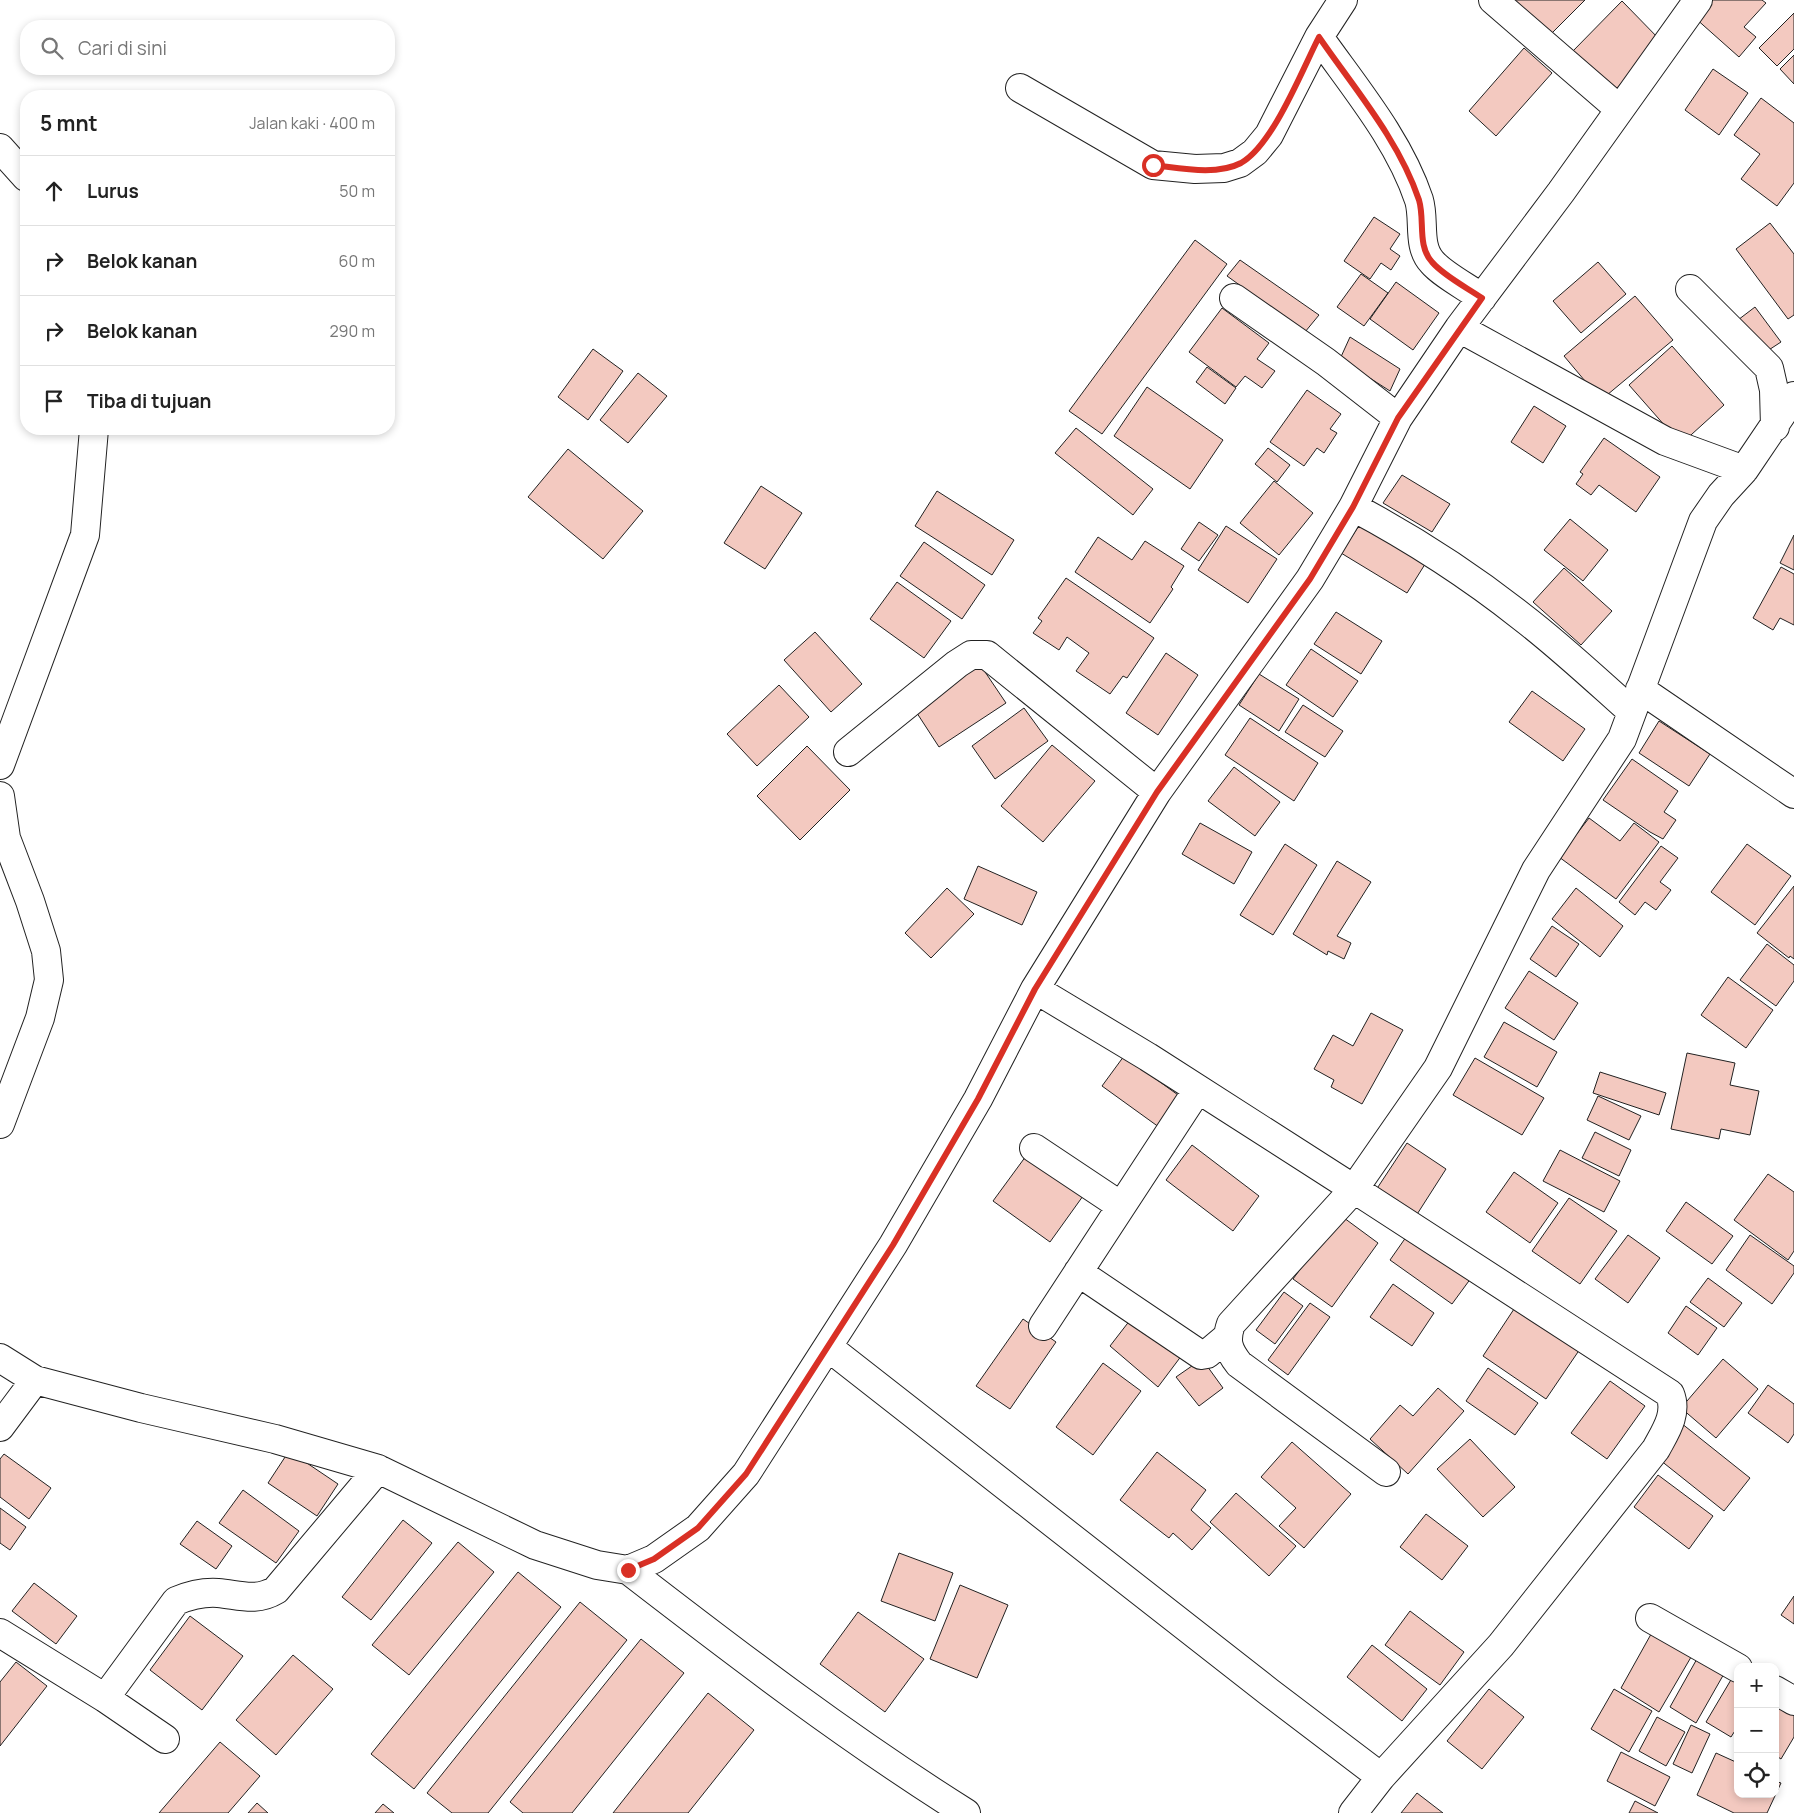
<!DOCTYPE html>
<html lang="id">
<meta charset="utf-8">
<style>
:root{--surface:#fff;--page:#f6f6f6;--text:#222;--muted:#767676;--line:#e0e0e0}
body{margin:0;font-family:Manrope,sans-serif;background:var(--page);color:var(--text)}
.controls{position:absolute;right:15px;bottom:15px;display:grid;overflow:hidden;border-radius:10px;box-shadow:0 2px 8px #0003}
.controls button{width:45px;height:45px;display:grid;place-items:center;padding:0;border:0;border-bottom:1px solid var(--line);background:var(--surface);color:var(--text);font:25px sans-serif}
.stop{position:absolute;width:15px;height:15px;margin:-11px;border:4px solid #d93025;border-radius:50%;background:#fff}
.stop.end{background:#d93025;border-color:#fff;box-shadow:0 1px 5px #0008}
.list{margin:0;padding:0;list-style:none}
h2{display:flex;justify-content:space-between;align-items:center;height:65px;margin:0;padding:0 20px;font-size:21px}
h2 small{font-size:16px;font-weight:400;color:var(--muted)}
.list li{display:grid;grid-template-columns:32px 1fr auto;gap:15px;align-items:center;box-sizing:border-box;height:70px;padding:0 20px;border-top:1px solid var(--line)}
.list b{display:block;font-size:19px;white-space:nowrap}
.list em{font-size:16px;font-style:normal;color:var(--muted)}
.icon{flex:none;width:28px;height:28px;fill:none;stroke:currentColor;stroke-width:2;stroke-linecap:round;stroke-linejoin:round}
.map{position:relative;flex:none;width:1794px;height:1813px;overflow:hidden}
.search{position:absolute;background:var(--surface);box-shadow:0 2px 8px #0003;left:20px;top:20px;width:375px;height:55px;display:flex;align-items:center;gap:12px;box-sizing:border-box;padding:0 18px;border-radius:20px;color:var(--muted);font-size:19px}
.panel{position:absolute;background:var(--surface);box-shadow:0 2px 8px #0003;left:20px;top:90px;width:375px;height:345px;border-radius:20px}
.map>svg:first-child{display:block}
.building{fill:#f3c9c0;stroke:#222}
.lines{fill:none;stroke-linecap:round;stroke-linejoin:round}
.minor-casing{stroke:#222;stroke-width:30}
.minor{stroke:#fff;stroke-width:28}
.route{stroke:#d93025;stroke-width:6}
</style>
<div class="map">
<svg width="1794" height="1813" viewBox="0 0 1794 1813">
<rect width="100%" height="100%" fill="#fff"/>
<path class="building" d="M1508,0H1585L1546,39Z
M1710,0H1762L1766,3L1744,27L1756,37L1739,57L1694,17Z
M1622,1L1662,42L1612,93L1572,52Z
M1794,13V49L1777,66L1759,48Z
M1524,48L1552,73L1496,136L1469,111Z
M1794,55V84L1780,69Z
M1713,69L1748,93L1719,135L1685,110Z
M1761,98L1794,123V183L1777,206L1741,179L1760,154L1734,135Z
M1374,217L1400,234L1390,249L1400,256L1391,270L1381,263L1370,279L1344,261Z
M1770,223L1794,254V315L1788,319L1736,249Z
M1195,240L1227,264L1102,434L1069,411Z
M1240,260L1319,315L1305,332L1227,276Z
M1598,262L1626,294L1581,333L1553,301Z
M1361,274L1388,293L1364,326L1337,307Z
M1396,282L1439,313L1413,350L1370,319Z
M1635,296L1673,340L1601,400L1564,356Z
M1755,307L1781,342L1758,357L1734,323Z
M1222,308L1269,343L1257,359L1275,371L1262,388L1245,376L1236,387L1189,352Z
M1350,337L1400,369L1390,391L1340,359Z
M1672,346L1724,405L1681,444L1629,385Z
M593,349L623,371L588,420L558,397Z
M1207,367L1236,388L1225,404L1196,382Z
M638,373L667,396L628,443L600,420Z
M1147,387L1223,440L1190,489L1114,436Z
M1307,390L1341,414L1330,429L1337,433L1324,453L1317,448L1304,466L1270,442Z
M1534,406L1566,426L1543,463L1511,442Z
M1076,428L1153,489L1133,515L1055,453Z
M1604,438L1660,477L1636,512L1599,485L1591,495L1576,484L1583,474L1580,472Z
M1268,448L1290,465L1277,482L1255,464Z
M568,449L643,511L603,559L528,497Z
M1402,475L1450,504L1432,532L1383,503Z
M1274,481L1313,513L1279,555L1240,523Z
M761,486L802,513L765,569L724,543Z
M937,491L1014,540L992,575L915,526Z
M1570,519L1608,550L1583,581L1544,550Z
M1362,521L1427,561L1407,593L1341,553Z
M1199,522L1218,535L1199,561L1181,549Z
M1226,526L1277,559L1248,603L1198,570Z
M1794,535V570L1780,563Z
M1098,537L1132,560L1145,541L1184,566L1171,587L1173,589L1150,623L1075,572Z
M924,542L985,585L962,619L900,576Z
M1781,567L1794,574V625L1780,618L1773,630L1753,618Z
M1564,568L1612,611L1581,645L1533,602Z
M1066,578L1154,638L1127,678L1123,676L1110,694L1076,671L1089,653L1067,637L1059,650L1033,633L1042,621L1038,618Z
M897,582L951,621L924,658L870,619Z
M1336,612L1382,641L1361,674L1314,644Z
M815,632L862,684L831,712L784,660Z
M1311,649L1358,681L1333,717L1286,685Z
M1166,653L1198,675L1158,735L1126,713Z
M979,663L1006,703L939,747L913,707Z
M1259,674L1299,699L1279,731L1239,705Z
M779,685L809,717L757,766L727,734Z
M1532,691L1585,729L1563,761L1509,722Z
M1303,705L1343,731L1325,757L1285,732Z
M1024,708L1048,741L995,779L972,746Z
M1250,718L1318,763L1294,801L1225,755Z
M1659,721L1710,754L1689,786L1639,753Z
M1052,745L1095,781L1043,842L1001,806Z
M807,746L850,790L800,840L757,796Z
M1632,759L1678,791L1664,812L1676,820L1663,839L1650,832L1603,800Z
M1234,767L1280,802L1255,836L1208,801Z
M1589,818L1620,841L1634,823L1659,842L1616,899L1559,857Z
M1200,823L1252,852L1234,884L1182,854Z
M1285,844L1317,865L1273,935L1240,915Z
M1747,844L1791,876L1755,925L1711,892Z
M1661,846L1678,858L1660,882L1671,890L1656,910L1645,902L1635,915L1619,902Z
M1337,861L1371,882L1337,936L1351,943L1344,959L1328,951L1327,955L1293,934Z
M978,866L1037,892L1022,925L964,899Z
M1794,886V959L1790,956L1789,958L1757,933Z
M947,888L974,914L931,958L905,933Z
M1576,888L1623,926L1600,957L1552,919Z
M1552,926L1579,944L1556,977L1530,959Z
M1767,944L1794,965V981L1776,1006L1740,980Z
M1529,971L1578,1003L1554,1040L1505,1008Z
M1728,977L1773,1010L1746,1048L1701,1015Z
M1371,1013L1403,1030L1362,1104L1331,1087L1334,1080L1314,1069L1333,1035L1353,1046Z
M1504,1022L1557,1052L1537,1087L1484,1057Z
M1687,1053L1735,1063L1730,1085L1759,1091L1750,1135L1721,1129L1719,1139L1671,1129Z
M1124,1056L1185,1100L1163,1130L1102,1086Z
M1475,1058L1544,1098L1522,1135L1453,1095Z
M1600,1072L1666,1093L1659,1115L1593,1093Z
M1598,1096L1641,1116L1629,1140L1587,1120Z
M1595,1132L1631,1150L1619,1176L1582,1158Z
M1407,1143L1446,1169L1414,1219L1374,1193Z
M1192,1145L1259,1196L1233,1231L1166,1180Z
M1560,1150L1620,1181L1604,1212L1543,1181Z
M1026,1156L1083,1196L1050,1242L993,1201Z
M1514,1172L1558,1203L1530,1243L1486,1212Z
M1768,1174L1794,1192V1251L1788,1260L1734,1220Z
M1569,1198L1617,1231L1580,1284L1532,1251Z
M1686,1202L1733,1236L1712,1264L1666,1231Z
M1340,1215L1378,1243L1332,1307L1293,1279Z
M1411,1230L1474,1274L1452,1304L1390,1260Z
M1628,1235L1660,1258L1628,1303L1595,1279Z
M1750,1235L1794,1266V1273L1772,1304L1726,1270Z
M1708,1278L1742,1303L1724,1327L1690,1302Z
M1393,1284L1434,1313L1412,1346L1370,1317Z
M1284,1292L1303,1306L1275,1344L1256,1330Z
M1310,1303L1330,1317L1288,1375L1268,1360Z
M1516,1306L1580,1349L1546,1399L1483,1356Z
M1686,1306L1717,1328L1698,1355L1668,1333Z
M1134,1315L1182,1355L1158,1387L1110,1346Z
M1023,1319L1056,1342L1010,1409L976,1386Z
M1202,1359L1223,1388L1199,1406L1176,1377Z
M1723,1359L1758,1389L1716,1438L1681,1408Z
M1103,1363L1141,1391L1093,1455L1056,1427Z
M1488,1368L1538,1403L1515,1435L1466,1401Z
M1610,1381L1645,1406L1607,1459L1571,1433Z
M1768,1385L1794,1404V1434L1788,1443L1748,1413Z
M1438,1388L1464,1411L1408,1474L1370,1439L1400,1405L1413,1416Z
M1681,1423L1750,1478L1724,1511L1655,1456Z
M1470,1439L1515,1487L1483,1517L1437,1469Z
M1292,1442L1351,1494L1304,1548L1279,1526L1296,1508L1261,1477Z
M289,1451L338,1484L317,1516L268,1483Z
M1157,1452L1206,1490L1191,1510L1211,1528L1192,1550L1173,1533L1169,1538L1120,1500Z
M4,1454L51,1488L29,1519L0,1497V1459Z
M1658,1475L1713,1516L1689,1549L1634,1507Z
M243,1490L299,1531L276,1563L219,1523Z
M1236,1493L1296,1546L1269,1576L1210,1522Z
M0,1508L26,1527L10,1550L0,1543Z
M1426,1514L1468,1546L1442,1580L1400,1547Z
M403,1520L432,1543L371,1620L342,1597Z
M197,1521L232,1546L216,1569L180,1544Z
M458,1542L494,1572L409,1675L372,1645Z
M899,1553L953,1573L935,1621L881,1601Z
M518,1572L561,1607L414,1789L371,1754Z
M34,1583L77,1616L56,1644L12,1611Z
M960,1585L1008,1605L977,1678L930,1659Z
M1794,1596V1624L1781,1615Z
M580,1602L627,1640L488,1813H452L427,1793Z
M1410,1611L1464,1652L1440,1685L1385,1645Z
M858,1612L924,1659L885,1712L820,1664Z
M190,1616L243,1656L202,1710L150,1670Z
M1655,1627L1694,1652L1659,1712L1621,1688Z
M641,1639L684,1673L572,1813H523L510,1802Z
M1372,1645L1427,1689L1402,1721L1347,1677Z
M293,1655L333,1689L276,1755L236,1720Z
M1698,1657L1725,1672L1696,1723L1670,1707Z
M16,1662L47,1686L0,1746V1682Z
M1735,1673L1738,1675V1726L1731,1737L1706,1722Z
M1489,1689L1524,1717L1482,1769L1447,1741Z
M1614,1689L1652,1711L1629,1752L1591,1729Z
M708,1693L754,1730L688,1813H613Z
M1775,1696L1794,1707V1737L1781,1759L1775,1755Z
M1657,1717L1685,1732L1666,1766L1639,1751Z
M1691,1725L1710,1734L1692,1773L1673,1764Z
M220,1742L260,1776L228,1813H159Z
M1621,1752L1670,1777L1655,1806L1607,1781Z
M1716,1753L1738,1763V1794H1775V1781L1781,1783L1767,1813H1734L1697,1795Z
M1417,1793L1443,1813H1401Z
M1635,1801L1658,1813H1629Z
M257,1803L268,1813H248Z
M383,1804L394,1813H375Z"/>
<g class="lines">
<g class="minor-casing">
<path id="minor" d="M1343,0L1319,37C1355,88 1399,140 1419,200C1425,220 1417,246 1432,262C1443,275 1467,287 1482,298
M1493,0L1618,108
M1020,88L1153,165L1195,169L1224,168L1240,163L1255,152L1269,135L1319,37
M0,148L26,177
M1690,289L1769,368L1774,390L1775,427
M1234,298L1326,362L1398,418
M1459,328L1561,192L1698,0
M1353,507C1413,539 1469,575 1522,617C1560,646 1596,680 1632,712
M1640,689L1794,794
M848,752L957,664L971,655H987L1157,792
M0,765L85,535L94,429
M0,796L6,838L30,901L46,951L49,980L40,1018L0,1124
M1035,989L1148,1057L1354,1189L1231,1324C1225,1341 1228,1350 1239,1364L1386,1472
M1034,1148L1121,1206
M1078,1272L1201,1355L1207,1354L1226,1338
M1043,1326L1198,1089
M828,1347L1269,1692L1381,1777
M0,1358L35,1380L141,1408L275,1439L378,1469L535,1545L597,1565L628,1570L654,1559L698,1528L746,1474L893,1245L978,1099L1035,989L1157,792L1310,579L1353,507L1398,418L1459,328L1665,441L1744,470L1794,396
M0,1427L35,1380
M628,1570C738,1655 848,1739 966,1813
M1650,1618L1738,1668
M0,1633L105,1698L176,1601C188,1596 204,1592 218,1593C240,1595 256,1602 276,1590L378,1469
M1775,1690L1794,1701
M105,1698L165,1739
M1353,1813L1381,1777L1501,1645L1656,1449C1665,1432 1678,1414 1670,1394L1354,1189L1438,1068L1536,870L1622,739L1703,521L1721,495L1744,470"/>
</g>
<use href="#minor" class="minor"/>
</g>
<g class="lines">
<path class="route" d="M628,1570L654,1559L698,1528L746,1474L893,1245L978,1099L1035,989L1157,792L1310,579L1353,507L1398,418L1482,298C1466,287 1444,276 1432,262C1417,246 1425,220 1419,200C1399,140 1354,88 1319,37C1302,70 1273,145 1241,163C1216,176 1180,168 1153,165"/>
</g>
</svg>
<div class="controls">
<button>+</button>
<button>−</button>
<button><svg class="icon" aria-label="locate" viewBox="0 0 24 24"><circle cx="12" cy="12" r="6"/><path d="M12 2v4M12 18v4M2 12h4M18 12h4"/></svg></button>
</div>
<div class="stop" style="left:1153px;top:165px"></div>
<div class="stop end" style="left:628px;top:1570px"></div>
<div class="search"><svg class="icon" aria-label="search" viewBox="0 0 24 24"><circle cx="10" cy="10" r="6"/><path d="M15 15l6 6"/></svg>Cari di sini</div>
<section class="panel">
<h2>5 mnt<small>Jalan kaki · 400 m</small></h2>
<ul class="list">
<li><svg class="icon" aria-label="ahead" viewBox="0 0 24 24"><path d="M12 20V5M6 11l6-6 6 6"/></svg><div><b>Lurus</b></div><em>50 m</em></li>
<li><svg class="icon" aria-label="right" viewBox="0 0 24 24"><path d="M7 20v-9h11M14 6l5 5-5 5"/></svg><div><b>Belok kanan</b></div><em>60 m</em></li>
<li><svg class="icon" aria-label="right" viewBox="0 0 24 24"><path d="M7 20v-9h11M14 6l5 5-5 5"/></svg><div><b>Belok kanan</b></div><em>290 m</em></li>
<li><svg class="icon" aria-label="arrive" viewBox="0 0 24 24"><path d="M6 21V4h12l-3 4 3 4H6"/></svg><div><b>Tiba di tujuan</b></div></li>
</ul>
</section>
</div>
